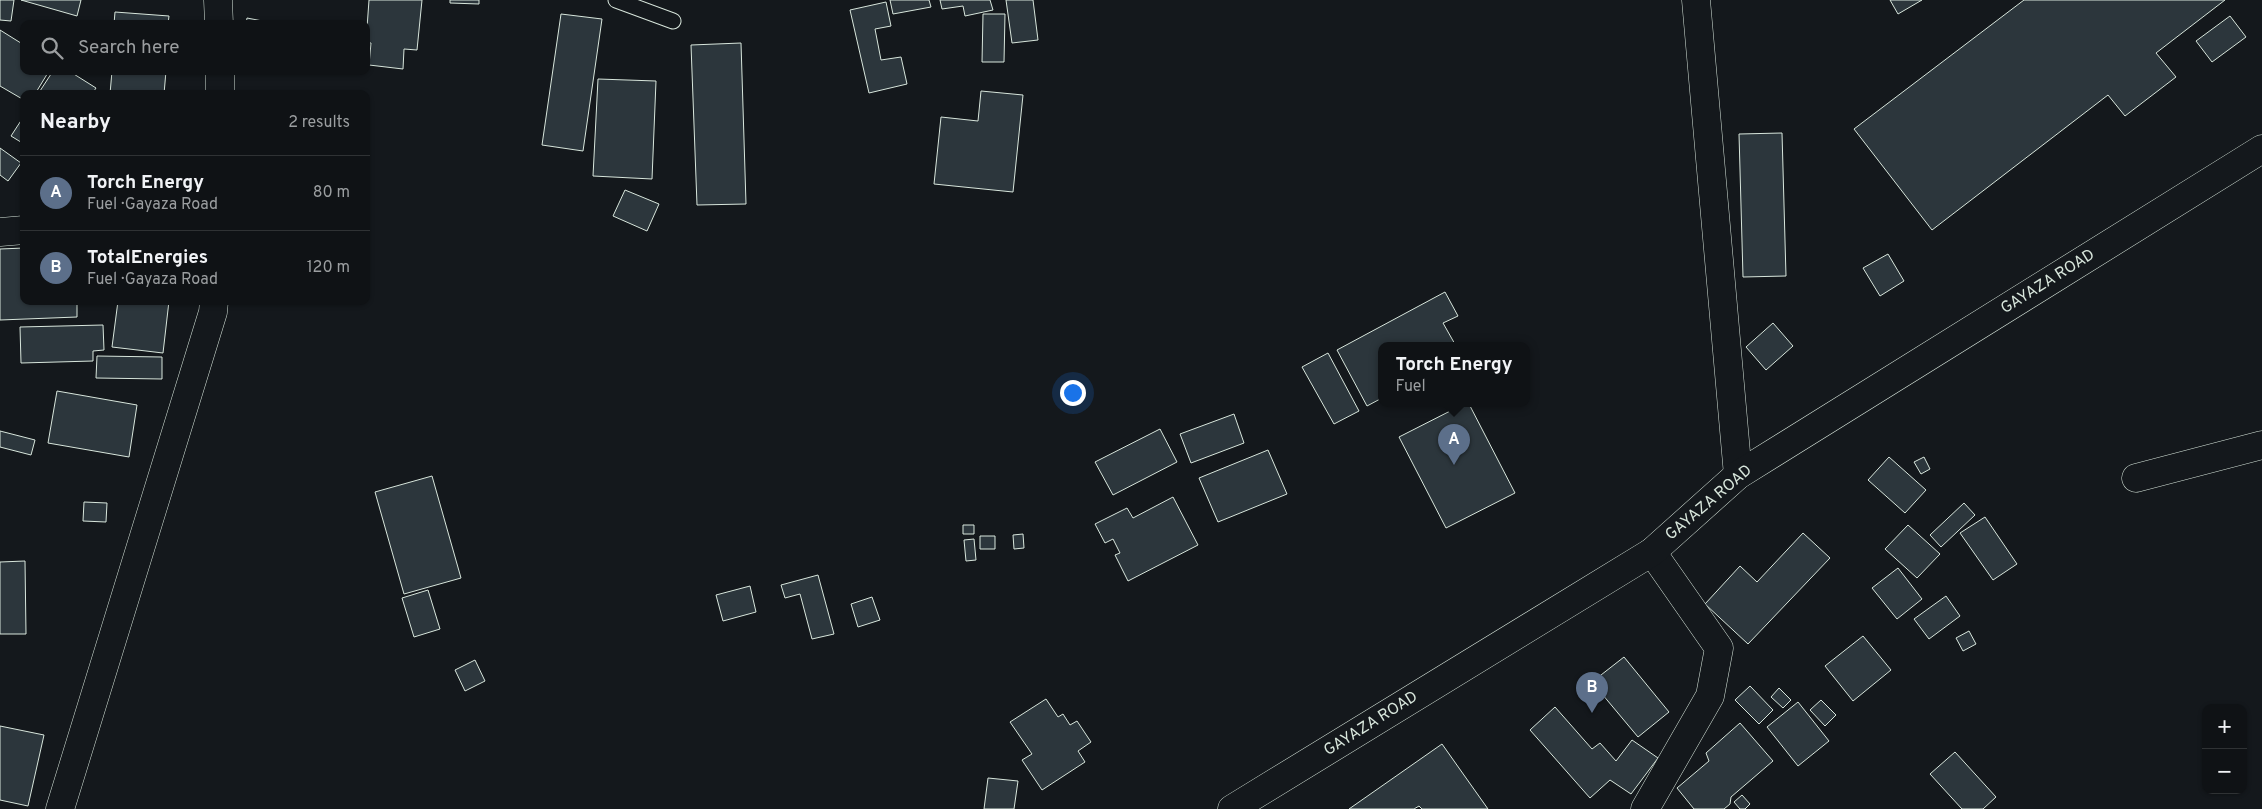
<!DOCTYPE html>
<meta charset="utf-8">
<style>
:root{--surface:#0f1215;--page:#1d2022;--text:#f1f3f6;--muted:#9b9ea0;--line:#2f3234;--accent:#0f766e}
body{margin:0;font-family:Overpass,sans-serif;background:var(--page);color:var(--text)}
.controls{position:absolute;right:15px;bottom:15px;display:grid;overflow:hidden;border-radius:10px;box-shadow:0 1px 4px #0004}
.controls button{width:45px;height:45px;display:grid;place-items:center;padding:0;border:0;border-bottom:1px solid var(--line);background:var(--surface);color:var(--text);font:25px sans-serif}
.you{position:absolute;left:1072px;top:392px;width:18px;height:18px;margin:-12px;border:4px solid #fff;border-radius:50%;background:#1a73e8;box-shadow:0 0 0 8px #1a73e833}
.badge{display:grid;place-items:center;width:32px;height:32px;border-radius:50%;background:var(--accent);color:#fff;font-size:16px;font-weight:700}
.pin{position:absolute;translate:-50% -41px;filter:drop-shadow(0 1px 2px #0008)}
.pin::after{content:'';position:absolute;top:26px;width:18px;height:15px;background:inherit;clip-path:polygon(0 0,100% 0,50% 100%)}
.popup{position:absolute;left:1378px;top:342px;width:152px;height:65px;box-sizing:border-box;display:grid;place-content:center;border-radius:10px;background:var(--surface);filter:drop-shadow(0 1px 4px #0005);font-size:16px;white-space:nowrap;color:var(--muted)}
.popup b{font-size:19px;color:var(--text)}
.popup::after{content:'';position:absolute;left:50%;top:100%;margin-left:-10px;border:10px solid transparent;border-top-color:var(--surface)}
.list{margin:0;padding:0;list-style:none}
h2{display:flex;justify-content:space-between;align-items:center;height:65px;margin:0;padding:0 20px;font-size:21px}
h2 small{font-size:16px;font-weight:400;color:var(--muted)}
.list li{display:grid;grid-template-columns:32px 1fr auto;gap:15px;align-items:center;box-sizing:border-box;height:75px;padding:0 20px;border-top:1px solid var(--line)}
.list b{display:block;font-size:19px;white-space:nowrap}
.list p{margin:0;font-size:16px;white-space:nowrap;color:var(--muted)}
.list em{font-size:16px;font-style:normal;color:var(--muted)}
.icon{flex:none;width:28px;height:28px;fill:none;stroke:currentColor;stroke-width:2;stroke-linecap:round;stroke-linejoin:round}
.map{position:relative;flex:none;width:2262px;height:809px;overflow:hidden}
.search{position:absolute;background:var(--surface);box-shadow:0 1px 4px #0004;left:20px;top:20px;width:350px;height:55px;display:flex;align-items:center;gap:12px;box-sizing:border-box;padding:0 18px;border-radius:10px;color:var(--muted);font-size:19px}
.panel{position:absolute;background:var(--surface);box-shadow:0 1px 4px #0004;left:20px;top:90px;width:350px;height:215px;border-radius:10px}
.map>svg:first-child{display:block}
.building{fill:#2c363c;stroke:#d8e6dc}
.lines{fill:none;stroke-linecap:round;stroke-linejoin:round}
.service-casing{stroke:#d8e6dc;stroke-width:17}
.minor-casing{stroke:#d8e6dc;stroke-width:29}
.primary-casing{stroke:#d8e6dc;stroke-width:29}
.service{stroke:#14181c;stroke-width:15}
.minor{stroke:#14181c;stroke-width:28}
.primary{stroke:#14181c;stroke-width:28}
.labels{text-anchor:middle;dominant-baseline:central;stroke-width:4;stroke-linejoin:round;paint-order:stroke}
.street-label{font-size:16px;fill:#d8e6dc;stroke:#14181c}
</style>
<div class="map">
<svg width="2262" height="809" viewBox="0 0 2262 809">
<rect width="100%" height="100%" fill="#14181c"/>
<path class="building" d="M0,0H14L11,21L0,20Z
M21,0H81L77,16Z
M369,0H422L417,50L404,49L403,69L369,65L371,43L366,42Z
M450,0H479V4L450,3Z
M890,0H929L931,7L893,14Z
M940,0H990L993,10L965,16L963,6L942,9Z
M1006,0H1033L1038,40L1012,43Z
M1890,0H1922L1898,14Z
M2024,0H2225L2156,53L2176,77L2125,116L2108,95L1932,230L1854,129Z
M886,2L891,26L875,29L881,60L901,57L907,84L869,93L850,10Z
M115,12L169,16L168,24H114Z
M561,14L602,19L583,151L542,145Z
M983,14H1005L1004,62H982Z
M2230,16L2246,37L2212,62L2196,41Z
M247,18L278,24H246Z
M0,30L24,45V71H49L35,94H24V100L0,86Z
M741,43L746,204L697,205L691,45Z
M53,71H69L96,88L92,94H38Z
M112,71H166L164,94H110Z
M598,79L656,81L652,179L593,176Z
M981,91L1023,95L1013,192L934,184L941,117L978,121Z
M24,116V144L11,136Z
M1782,133L1786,276L1743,277L1739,134Z
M0,148L21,163L8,181L0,175Z
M625,190L659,204L647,231L613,216Z
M24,248V301H77V317L0,320V249Z
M1888,254L1904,281L1880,296L1863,268Z
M1445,292L1458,316L1443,323L1456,346H1382V398L1367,406L1337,350Z
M118,301H169L163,353L112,347Z
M1773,323L1793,346L1766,370L1746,347Z
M103,325L104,350L93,351V361L21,363L20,327Z
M1328,353L1359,411L1334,424L1302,367Z
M97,356L162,357V379L96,378Z
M57,391L137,405L129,457L48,443Z
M1464,404H1469L1515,493L1446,528L1399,437Z
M1234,414L1244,443L1191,463L1180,434Z
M1160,429L1177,462L1113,495L1095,462Z
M0,431L35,440L31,455L0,447Z
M1268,450L1287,494L1218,522L1199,478Z
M1889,457L1926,490L1905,513L1868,480Z
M1924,457L1930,469L1921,474L1914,462Z
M432,476L461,578L404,594L375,492Z
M1173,497L1198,545L1128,581L1115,555L1120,553L1113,539L1105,543L1095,524L1127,508L1133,518Z
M84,502L107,503L106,522L83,521Z
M1964,503L1975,515L1941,547L1930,535Z
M1985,517L2017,564L1993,580L1960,533Z
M963,525H974V534H963Z
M1908,525L1940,554L1917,578L1885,549Z
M1803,533L1830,558L1748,644L1705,604L1740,566L1757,582Z
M1023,534L1024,548L1014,549L1013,535Z
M980,536H995V549H980Z
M974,539L976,560L966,561L964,540Z
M25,561L26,634H0V562Z
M1898,568L1922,599L1897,619L1872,588Z
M818,575L834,634L812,639L800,594L785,598L781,585Z
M750,586L756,612L723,621L716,595Z
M428,590L440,629L414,637L402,598Z
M1946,596L1960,616L1929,639L1914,619Z
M872,597L880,620L858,627L851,604Z
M1969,631L1976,644L1963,651L1956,638Z
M1863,636L1891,670L1853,701L1825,666Z
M1624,657L1669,712L1638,737L1592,682Z
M475,660L485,681L465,691L455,670Z
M1750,686L1773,710L1759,724L1735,700Z
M1779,688L1791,700L1783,708L1771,697Z
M1046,699L1058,717L1063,714L1070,725L1077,721L1091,742L1078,751L1085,762L1042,790L1022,760L1032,754L1010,722Z
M1821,700L1836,715L1825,726L1810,710Z
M1798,702L1829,741L1798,766L1767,727Z
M1555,707L1592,749L1600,743L1616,761L1632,740L1658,758L1631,794L1610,780L1590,798L1530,730Z
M1740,723L1773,761L1731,797L1730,804L1724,809H1694L1677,788L1709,761L1706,753Z
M0,726L44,735L28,806L0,800Z
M1442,744L1488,809H1422L1419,806L1414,809H1349Z
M1955,752L1996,797L1983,809H1962L1930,774Z
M988,778L1018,781L1014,809H984Z
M1742,795L1750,804L1745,809H1740L1734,802Z"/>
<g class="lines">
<g class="service-casing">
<path id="service" d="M616,0L673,21"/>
</g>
<g class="minor-casing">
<path id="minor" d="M218,0L219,24
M1696,0L1738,475
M220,71V94
M0,232L24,230
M2136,478L2262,445
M60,809L213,312L214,301
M1645,809L1710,696L1719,648L1652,552"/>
</g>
<g class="primary-casing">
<path id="primary" d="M1232,809L1652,552L1738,475L2262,149"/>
</g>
<use href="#service" class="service"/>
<use href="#minor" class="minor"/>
<use href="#primary" class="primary"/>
</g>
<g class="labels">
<g class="street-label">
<text transform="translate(2048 282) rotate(-32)">GAYAZA ROAD</text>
<text transform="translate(1709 503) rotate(-40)">GAYAZA ROAD</text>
<text transform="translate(1371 724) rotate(-32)">GAYAZA ROAD</text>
</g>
</g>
</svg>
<div class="controls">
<button>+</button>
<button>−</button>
</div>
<div class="you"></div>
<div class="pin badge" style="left:1454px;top:465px;background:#5c6f8a">A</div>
<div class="popup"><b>Torch Energy</b>Fuel</div>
<div class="pin badge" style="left:1592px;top:713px;background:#5c6f8a">B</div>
<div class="search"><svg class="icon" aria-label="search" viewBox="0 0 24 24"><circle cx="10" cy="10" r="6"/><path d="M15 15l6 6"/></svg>Search here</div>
<section class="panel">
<h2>Nearby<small>2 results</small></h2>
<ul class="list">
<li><span class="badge" style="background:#5c6f8a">A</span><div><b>Torch Energy</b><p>Fuel · Gayaza Road</p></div><em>80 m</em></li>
<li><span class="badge" style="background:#5c6f8a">B</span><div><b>TotalEnergies</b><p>Fuel · Gayaza Road</p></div><em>120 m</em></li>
</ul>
</section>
</div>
